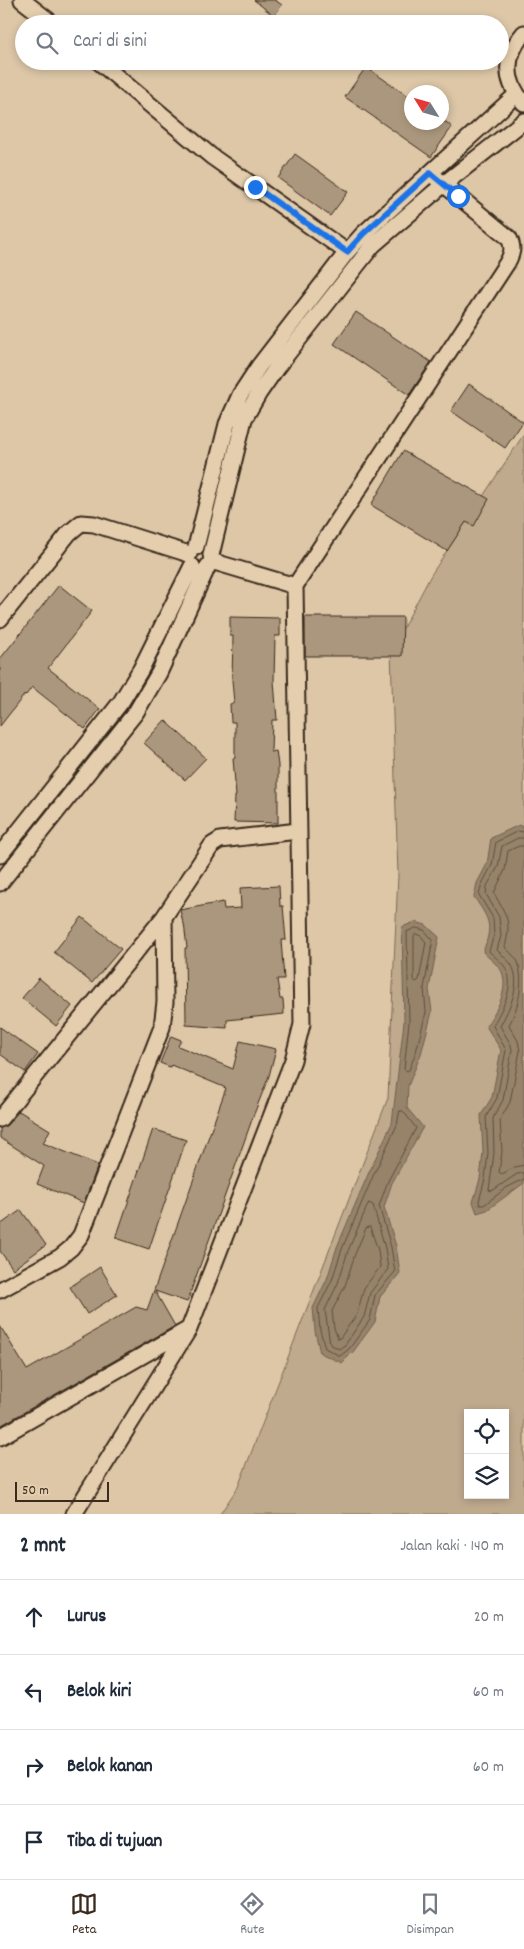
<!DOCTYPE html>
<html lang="id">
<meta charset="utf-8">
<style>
:root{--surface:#fff;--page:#f2f2f3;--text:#1f2937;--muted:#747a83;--line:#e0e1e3;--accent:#3b2a1e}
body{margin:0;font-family:Dekko,sans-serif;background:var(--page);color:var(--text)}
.controls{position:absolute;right:15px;bottom:15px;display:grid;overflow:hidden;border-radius:0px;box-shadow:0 2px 8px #0003}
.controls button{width:45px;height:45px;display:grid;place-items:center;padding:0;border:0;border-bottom:1px solid var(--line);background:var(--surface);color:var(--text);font:25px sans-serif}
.compass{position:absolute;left:404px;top:85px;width:45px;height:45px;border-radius:50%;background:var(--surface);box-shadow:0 2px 8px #0003;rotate:307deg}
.scale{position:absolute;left:15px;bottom:12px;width:94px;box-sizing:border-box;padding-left:5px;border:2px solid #3b2a1e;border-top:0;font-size:14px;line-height:18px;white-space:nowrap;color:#3b2a1e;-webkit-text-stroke:4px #e4cead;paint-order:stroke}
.stop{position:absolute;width:15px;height:15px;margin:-11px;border:4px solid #1a73e8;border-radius:50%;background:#fff}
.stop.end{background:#1a73e8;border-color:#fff;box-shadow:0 1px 5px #0008}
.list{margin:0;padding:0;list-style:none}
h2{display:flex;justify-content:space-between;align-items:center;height:65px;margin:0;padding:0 20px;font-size:21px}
h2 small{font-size:16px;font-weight:400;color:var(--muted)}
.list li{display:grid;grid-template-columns:32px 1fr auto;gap:15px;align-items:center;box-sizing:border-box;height:75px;padding:0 20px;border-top:1px solid var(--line)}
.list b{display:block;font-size:19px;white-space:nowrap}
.list em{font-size:16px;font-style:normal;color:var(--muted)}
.icon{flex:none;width:28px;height:28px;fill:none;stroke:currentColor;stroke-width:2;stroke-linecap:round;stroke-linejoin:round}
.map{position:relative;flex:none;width:524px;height:1514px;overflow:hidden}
.search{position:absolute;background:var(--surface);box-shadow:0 2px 8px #0003;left:15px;right:15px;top:15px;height:55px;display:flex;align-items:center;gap:12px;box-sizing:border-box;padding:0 18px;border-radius:28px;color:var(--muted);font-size:19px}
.sheet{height:365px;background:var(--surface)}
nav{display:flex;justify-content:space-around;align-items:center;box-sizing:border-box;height:70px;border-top:1px solid var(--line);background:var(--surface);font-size:14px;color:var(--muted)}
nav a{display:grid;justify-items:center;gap:2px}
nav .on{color:var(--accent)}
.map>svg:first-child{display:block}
.green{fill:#bfaa8e;stroke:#7d6a56;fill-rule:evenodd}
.water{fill:#96836b;stroke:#725f4c}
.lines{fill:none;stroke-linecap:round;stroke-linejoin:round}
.shore{stroke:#5f4e3d;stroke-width:1}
.building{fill:#aa977d;stroke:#3b2a1e}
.minor-casing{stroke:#3b2a1e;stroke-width:19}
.minor{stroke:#e4cead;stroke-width:15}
.route{stroke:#1a73e8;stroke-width:6}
</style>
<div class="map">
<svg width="524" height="1514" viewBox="0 0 524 1514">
<rect width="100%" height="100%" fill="#ddc7a7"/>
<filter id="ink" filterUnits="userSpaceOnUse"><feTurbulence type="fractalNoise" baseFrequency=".02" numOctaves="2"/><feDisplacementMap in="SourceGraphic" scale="10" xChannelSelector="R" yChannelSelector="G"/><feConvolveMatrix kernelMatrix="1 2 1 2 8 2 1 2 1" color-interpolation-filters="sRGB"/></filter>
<g filter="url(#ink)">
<path class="green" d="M524,434V1514H220L238,1487L388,1098L398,875L391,651L431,575ZM468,1413H505V1495H468Z"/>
<path class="water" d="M519,825L524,828V1183L487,1210L477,1213L473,1202L480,1179L483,1152L481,1115L492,1097L501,1050L486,1026C496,1011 509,991 502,972C499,965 488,958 483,952C493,924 490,921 474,897L477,883L487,864L491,838Z
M415,922L426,925L439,937L429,989L432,1012L421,1054L408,1086L407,1108L423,1127L392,1183L384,1207L396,1246L400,1273L380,1297L375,1322L353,1352L342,1363L320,1353L315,1331L313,1308L327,1279L337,1247L369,1172L392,1123L404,1022L402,927Z"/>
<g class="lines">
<path class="shore" d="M524,832L518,831L496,842L492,865L482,884L479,895L493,918L494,935L489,951C494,957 503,962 506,969C516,988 501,1009 493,1026L506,1050L497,1098L486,1117L488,1153L485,1179L479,1201L480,1205H484L506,1188L524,1179
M524,838H518L502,846L498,867L487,886L486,894L499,917L501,936L497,950C501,954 507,959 511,964C523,983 509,1009 500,1026L511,1045L512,1050L503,1100L493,1118L494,1153L489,1190L492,1191L517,1174L524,1173
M524,846H519L508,851L505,870L494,893C506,916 512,919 505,947C509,952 515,956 518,962C524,983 519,1006 509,1025L518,1041L520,1051L510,1102L500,1120L502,1152L499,1172L502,1174L515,1167L524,1165
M416,928L424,930L433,940L424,988L426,1012L416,1052L409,1070L407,1071L404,1069L409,1022L407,932Z
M416,934L421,936L426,942L419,980L416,982L414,980V936Z
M400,1111H403L416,1128L388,1181L379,1206L391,1247L395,1272L375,1295L370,1320L349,1349L340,1356L325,1348L320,1330L318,1308L332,1280L342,1249L374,1174L397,1125Z
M369,1203L373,1205L385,1248L388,1269L370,1293L364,1317L345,1345L339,1349L330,1344L325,1310L338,1283L348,1251Z
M370,1227L378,1250L380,1267L364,1288L357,1314L340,1338L338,1339L334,1328L332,1311L345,1286L355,1254L366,1228Z"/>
</g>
<path class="building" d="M254,0H275L282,5L274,16Z
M366,67L412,99V122H446L452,127L431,157L345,97Z
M295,154L348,192L330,216L278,178Z
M356,312L431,362L409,395L334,344Z
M469,384L523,422L505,448L451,411Z
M403,451L489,499L474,526L466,522L447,551L371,505Z
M59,585L92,611L48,668L100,709L85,729L32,687L26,695L25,694L0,726V659Z
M230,617L280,618V636H275L274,681L277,720H272L271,752L276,751L278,765V823L234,822L235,796H236L233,758L235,757V722H231L230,704L234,703L232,680L233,636H230Z
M305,617H403L402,656H305Z
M165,720L206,758L185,780L144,743Z
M279,886L280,906H283L286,940H281L284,979H277L280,999H283L284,1014L227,1020V1028L186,1025L185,948H187L184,923H183L180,910L223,902L224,909L241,908L240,888Z
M82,917L121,949L92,983L54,952Z
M39,978L72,1006L56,1026L22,998Z
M0,1027L38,1054L25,1072L0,1054Z
M171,1036L181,1040L178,1046L233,1069L240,1041L276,1049L269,1076L254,1114L187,1302L155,1291L175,1326L0,1426V1326L27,1370L136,1307L147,1310L226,1088L171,1065L170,1067L160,1063Z
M19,1111L50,1130L43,1143L98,1165L84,1203L37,1184L44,1166L0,1138V1128L7,1125Z
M153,1129L186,1140L149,1249L116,1238Z
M21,1210L46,1245L13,1269L0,1251V1225Z
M100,1267L117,1295L87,1314L70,1287Z"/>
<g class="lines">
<g class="minor-casing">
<path id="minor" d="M22,0L53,24
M524,33C504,56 503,80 524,103
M98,61L211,156L347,252
M196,547L227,424L240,395L259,366L347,252L363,234L516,95
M211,555L244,419L259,393L277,367L373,245L444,184L524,121
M211,561L295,586
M0,619L69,533L81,523L94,524L189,554
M0,855L121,702L141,669L192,566
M0,883L136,712L159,673L208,566
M0,1119L164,917L212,845L220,840L298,831
M0,1290L60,1257L71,1248L81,1235L162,1027L165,1002L164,917
M0,1437L187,1330
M74,1514L189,1329L293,1060L302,1024L295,586L507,263C512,254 514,248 509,238L430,173"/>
</g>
<use href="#minor" class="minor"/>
</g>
</g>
<g class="lines" filter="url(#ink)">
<path class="route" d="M255,187L347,252L363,234L430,173L458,196"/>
</g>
</svg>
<div class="controls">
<button><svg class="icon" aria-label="locate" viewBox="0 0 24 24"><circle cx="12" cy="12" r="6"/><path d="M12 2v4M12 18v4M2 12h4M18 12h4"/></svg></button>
<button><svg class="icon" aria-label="layers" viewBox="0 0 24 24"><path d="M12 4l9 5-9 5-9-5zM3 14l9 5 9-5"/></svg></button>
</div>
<svg class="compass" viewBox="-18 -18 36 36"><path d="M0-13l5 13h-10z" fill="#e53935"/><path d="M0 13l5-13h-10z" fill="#747a83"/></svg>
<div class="scale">50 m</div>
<div class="stop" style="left:458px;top:196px"></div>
<div class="stop end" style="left:255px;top:187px"></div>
<div class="search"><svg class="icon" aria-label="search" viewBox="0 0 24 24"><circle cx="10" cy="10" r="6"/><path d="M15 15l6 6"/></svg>Cari di sini</div>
</div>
<section class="sheet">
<h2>2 mnt<small>Jalan kaki · 140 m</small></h2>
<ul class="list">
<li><svg class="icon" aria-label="ahead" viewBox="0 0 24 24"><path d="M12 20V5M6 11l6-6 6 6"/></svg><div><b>Lurus</b></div><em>20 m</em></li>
<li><svg class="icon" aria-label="left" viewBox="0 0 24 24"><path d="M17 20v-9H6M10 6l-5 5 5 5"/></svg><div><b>Belok kiri</b></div><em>60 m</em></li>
<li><svg class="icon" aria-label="right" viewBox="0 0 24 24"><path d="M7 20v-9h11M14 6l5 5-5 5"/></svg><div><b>Belok kanan</b></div><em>60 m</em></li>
<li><svg class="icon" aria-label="arrive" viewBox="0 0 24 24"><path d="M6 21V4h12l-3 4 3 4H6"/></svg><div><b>Tiba di tujuan</b></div></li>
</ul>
</section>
<nav>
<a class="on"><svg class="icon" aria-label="map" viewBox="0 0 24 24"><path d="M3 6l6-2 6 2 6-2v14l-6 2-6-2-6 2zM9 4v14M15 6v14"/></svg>Peta</a>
<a><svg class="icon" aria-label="directions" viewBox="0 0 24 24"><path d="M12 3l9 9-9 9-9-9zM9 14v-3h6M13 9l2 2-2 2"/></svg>Rute</a>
<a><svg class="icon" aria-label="saved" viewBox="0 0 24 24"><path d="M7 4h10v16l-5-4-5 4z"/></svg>Disimpan</a>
</nav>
